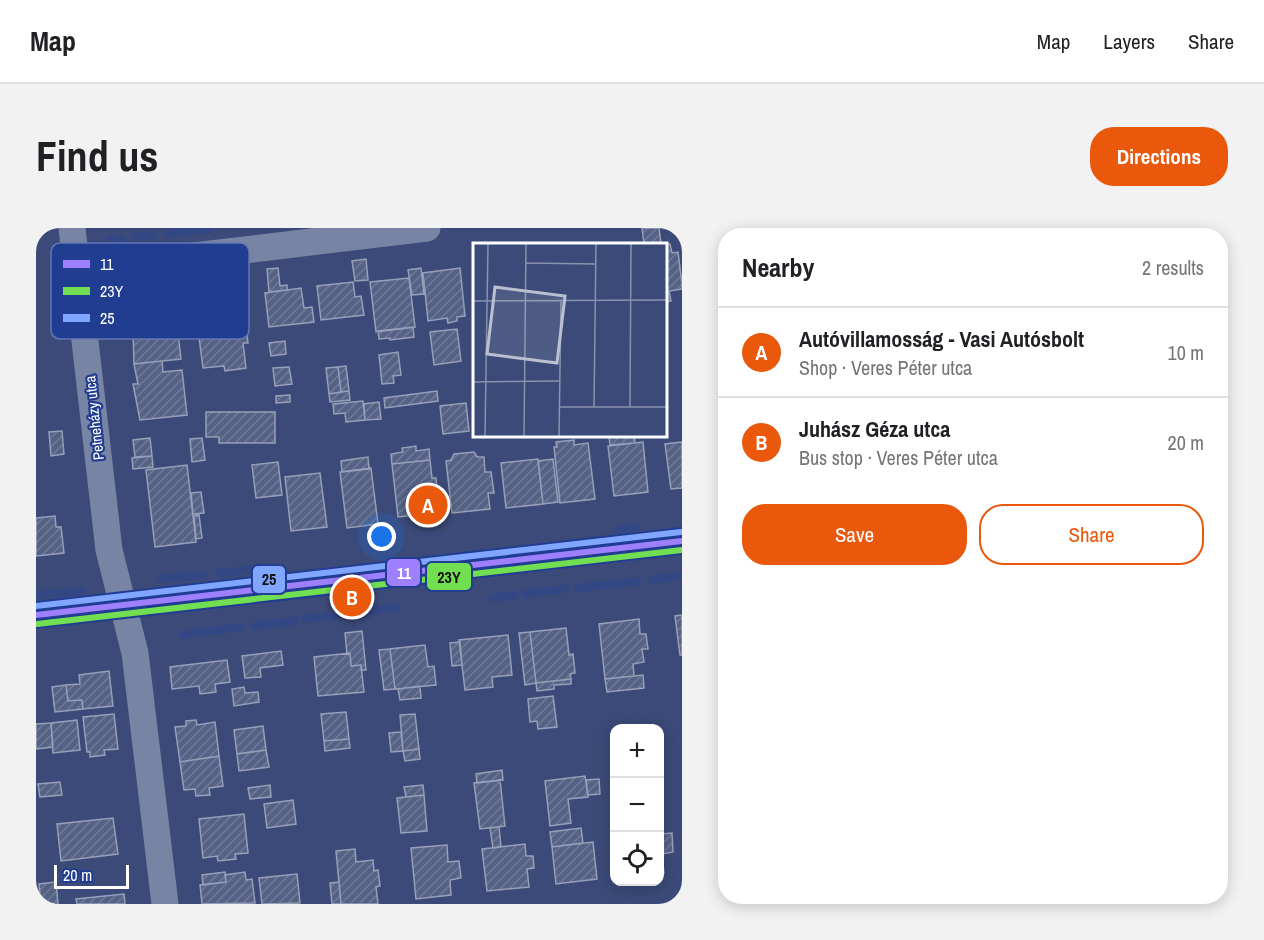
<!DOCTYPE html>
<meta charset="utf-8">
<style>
:root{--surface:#fff;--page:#f2f2f2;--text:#202124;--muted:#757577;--line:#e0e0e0;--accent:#ea580c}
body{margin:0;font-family:"Archivo Narrow",sans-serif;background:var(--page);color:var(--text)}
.controls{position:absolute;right:18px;bottom:18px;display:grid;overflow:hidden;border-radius:12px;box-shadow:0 3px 15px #0003}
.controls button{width:54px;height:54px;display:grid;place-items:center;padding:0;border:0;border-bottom:2px solid var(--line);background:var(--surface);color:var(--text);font:30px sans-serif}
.scale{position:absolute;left:18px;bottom:15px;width:75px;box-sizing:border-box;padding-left:6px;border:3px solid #fff;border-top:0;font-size:16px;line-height:21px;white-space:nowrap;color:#fff;-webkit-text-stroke:4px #213d92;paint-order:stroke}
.you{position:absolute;left:346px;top:309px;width:21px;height:21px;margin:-15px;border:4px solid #fff;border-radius:50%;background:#1a73e8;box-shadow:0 0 0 9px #1a73e833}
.badge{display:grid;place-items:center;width:39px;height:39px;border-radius:50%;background:var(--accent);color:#fff;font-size:20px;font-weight:700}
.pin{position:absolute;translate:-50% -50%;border:3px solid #fff;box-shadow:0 2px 6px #0006}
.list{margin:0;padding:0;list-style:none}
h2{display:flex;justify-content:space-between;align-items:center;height:78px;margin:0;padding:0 24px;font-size:26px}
h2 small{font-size:20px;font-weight:400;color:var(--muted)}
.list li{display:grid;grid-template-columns:39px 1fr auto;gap:18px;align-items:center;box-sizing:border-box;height:90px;padding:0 24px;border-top:2px solid var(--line)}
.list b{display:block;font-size:22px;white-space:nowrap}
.list p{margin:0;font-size:20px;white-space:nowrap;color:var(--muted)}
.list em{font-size:20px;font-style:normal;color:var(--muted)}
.actions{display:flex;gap:12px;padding:18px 24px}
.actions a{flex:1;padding:14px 0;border:2px solid var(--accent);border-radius:24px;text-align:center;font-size:21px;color:var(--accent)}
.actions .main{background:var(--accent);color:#fff}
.icon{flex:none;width:33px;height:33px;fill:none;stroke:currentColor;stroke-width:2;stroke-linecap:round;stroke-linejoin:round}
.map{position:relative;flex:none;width:646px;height:676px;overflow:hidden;border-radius:24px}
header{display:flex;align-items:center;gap:36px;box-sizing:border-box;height:84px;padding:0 30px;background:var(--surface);border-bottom:2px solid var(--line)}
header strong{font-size:28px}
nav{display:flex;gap:33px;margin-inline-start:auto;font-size:21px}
.intro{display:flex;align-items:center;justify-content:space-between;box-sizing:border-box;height:144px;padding:0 36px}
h1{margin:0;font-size:42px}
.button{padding:15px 27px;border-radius:24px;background:var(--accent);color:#fff;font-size:21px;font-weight:700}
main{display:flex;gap:36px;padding:0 36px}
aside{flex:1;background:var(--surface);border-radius:24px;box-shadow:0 3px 15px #0003}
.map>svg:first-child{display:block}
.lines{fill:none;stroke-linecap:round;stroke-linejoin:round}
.stream{stroke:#334785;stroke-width:8}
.building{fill:url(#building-hatch);stroke:#97a0b9;stroke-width:1.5}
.street{stroke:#7884a3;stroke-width:27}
.bus-1-casing{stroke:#213d92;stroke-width:10}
.bus-2-casing{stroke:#213d92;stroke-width:10}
.bus-3-casing{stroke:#213d92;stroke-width:10}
.bus-1{stroke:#9e80ff;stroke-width:6}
.bus-2{stroke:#72df53;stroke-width:6}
.bus-3{stroke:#80a6ff;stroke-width:6}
.labels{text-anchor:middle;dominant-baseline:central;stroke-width:4.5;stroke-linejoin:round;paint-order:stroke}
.street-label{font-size:15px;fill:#fff;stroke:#213d92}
.inset-road{fill:none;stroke:#8992ae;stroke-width:1.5}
.view{fill:#bac0d0;fill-opacity:0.15;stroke:#bac0d0;stroke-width:3}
.inset-edge{fill:none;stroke:#fff;stroke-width:3}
.key{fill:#213d92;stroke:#6477b3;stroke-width:1.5}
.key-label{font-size:16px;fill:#fff}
.line-badge{stroke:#213d92;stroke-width:2}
.badge-label{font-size:16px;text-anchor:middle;font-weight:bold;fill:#fff}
.pale-badge-label{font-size:16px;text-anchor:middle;font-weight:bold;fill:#111}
</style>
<header>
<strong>Map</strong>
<nav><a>Map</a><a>Layers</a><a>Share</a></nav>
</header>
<div class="intro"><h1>Find us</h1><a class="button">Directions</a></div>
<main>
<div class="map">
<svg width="646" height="676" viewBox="0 0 646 676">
<defs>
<pattern id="building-hatch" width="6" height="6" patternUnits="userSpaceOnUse" patternTransform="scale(1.5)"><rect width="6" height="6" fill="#556286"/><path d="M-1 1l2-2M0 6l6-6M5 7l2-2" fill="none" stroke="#6e7a98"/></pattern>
</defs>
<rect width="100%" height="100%" fill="#3b4a78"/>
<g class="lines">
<path class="stream" d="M162,2L173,1
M132,6L155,3
M100,9L118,7
M74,12L85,11
M582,302L599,300
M184,345L229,340
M125,351L168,347
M616,352L646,348
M542,360L601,353
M490,366L528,361
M0,367L45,363
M457,370L479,367
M334,383L360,380
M315,385L322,384
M269,391L302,387
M219,398L258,393
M146,407L205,399"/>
</g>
<path class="building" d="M606,0H623L625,16H608Z
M629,16H634L636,25L642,24L646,56V61L633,63L635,73H630Z
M330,31L332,52L319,53L316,33Z
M242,40L244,58L251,57V62L233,64L231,41Z
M385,40L388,66L376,67L372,42Z
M424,40L429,88L421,89V93L412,95L411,90L392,93L387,45Z
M373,50L379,99L340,104L334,54Z
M317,54L319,69L325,68L328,87L285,92L281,58Z
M265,60L268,80L276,79L278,94L233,99L229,65Z
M123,67V70L136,68L139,96L127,97L128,107L142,105L145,131L98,136L97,102H94L91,74L107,72L106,69Z
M184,68L185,73L191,72L192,76L207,74L212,115H207L210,140L189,143L188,138L167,140L158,71Z
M377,99L378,109L354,112V110L343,111L342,103Z
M421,101L425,133L398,137L394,104Z
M249,113L250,126L235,128L233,115Z
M362,124L365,147L357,148L358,155L346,156L343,127Z
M126,133L127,144L146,142L151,187L104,192L97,156H102L98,136Z
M310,138L313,163L305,164L302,139Z
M253,139L256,156L239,158L237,140Z
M302,139L305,164L293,166L290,140Z
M313,163L314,172L294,174L293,166Z
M401,163L402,173L349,180L348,170Z
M254,167V174L240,175V168Z
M327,173L329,192L310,194L309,185L298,186L297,176Z
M343,174L345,191L329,192L328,176Z
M430,175L433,203L407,206L404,178Z
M170,184H239V215H183V209H170Z
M26,203L28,226L15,228L13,204Z
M573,207H598L599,215L574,217Z
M114,210L116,228L99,229L97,212Z
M166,210L169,232L156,234L154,211Z
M538,212V217L552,215L559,271L524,275L518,219H521L520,214Z
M607,214L612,264L578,268L572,218Z
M646,214V260L635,261L629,216Z
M380,218V223L393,221L394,232L356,236L355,226L367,224L366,220Z
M438,224L441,229H448L449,244H455L458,265H452L454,281L416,285L410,233L415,232L418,226Z
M116,228L117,239L97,241L96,230Z
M332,229L333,241L306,244L305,233Z
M502,231L507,276L470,280L465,235Z
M517,231L522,274L507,276L502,233Z
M394,232L396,250H400L401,261H397L400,285L362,289L356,236Z
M242,234L246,267L220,270L216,237Z
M151,237L160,314L119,319L110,242Z
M335,240L342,296L311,300L304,244Z
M284,245L291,299L255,303L249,249Z
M165,264L168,285L157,286L155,265Z
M163,287L166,310L160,311L158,288Z
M19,288L20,299H25L28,325L0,328V290Z
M646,387V427H644L639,388Z
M603,391L604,406H610L612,421H606L608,434L597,436L598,448L569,451L563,396Z
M530,400L533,427L537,426L539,445L534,446L535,451L500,455L494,404Z
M326,403L330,442H325V437L315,438L314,425L311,426L309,405Z
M494,404L500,455L489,457L483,405Z
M472,407L476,447L456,449L457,459L429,462L423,412Z
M424,414L426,437L416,438L414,415Z
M389,417L392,439L398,438L400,457L359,461L354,421Z
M354,421L359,461L348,462L343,422Z
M245,423L247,437L224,440L225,449L209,450L206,428Z
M314,425L315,438L325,437L328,464L282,468L278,429Z
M191,432L194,454L179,456L180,464L164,466L163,458L136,461L134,439Z
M73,443L77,478L47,481L46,472L32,473L30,457L44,456L43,447Z
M607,447L608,460L571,464L569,451Z
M535,451V456L518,457V461L501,463L500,455Z
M30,457L32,473L46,472L47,481L19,484L16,459Z
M384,458L385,470L364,472L362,461Z
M208,459L209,465L222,464L223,474L198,478L196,461Z
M517,468L521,499L502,501L501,493L494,494L492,471Z
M310,484L313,511L288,513L285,486Z
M78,486L82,521L68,522L69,527L54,529V524H51L47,489Z
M379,486L383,521L367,523L364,487Z
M41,492L44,522L17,525L15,495Z
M160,492L161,497L179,494L183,528L144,534L139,499L150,498V493Z
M15,495L17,519L0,521V496Z
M227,498L230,522L201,526L198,502Z
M365,504L367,523L355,524L353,505Z
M313,511L314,520L289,523L288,513Z
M383,521L384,531L369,533L367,523Z
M230,522L233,539L203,543L201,526Z
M183,528L187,558L173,560L174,567L160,568L159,561L148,562L144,534Z
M466,542L467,552L441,555L440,546Z
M549,548L552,569L532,571L535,595L514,598L509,553Z
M563,551L564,566L552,567L550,552Z
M464,552L469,598L444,601L438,555Z
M24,554L26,567L4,569L2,556Z
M234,557L235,569L214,571L212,560Z
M387,557L388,567L370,569L368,559Z
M388,567L391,603L365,605L361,570Z
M257,572L260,596L231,600L228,576Z
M208,586L212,625L199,626L200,631L182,633L181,628L167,630L163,591Z
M77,590L82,626L25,633L21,596Z
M463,599L465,619L457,620L454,600Z
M624,599V606L636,605L637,624L626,626L628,645H624Z
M545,600L547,615L516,619L514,604Z
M557,614L561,651L520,656L516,619Z
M489,616L490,628H497L498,640L491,641L493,659L451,663L446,621Z
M411,617L412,634L423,633L425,650L414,652L415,667L380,671L375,620Z
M319,621L320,634L337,632L338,643L342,642L344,658L340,659L342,676H305L300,623Z
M189,644L190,654L167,657L166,647Z
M209,644L210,652L216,651L219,675L166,676L164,657L190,654L189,647Z
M261,646L264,675L226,676L223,650Z
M20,654L22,676H5L3,656Z
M303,654L305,676H296L294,655Z
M88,666L89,676H41L40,671Z"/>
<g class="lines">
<path class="street" d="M36,0L73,322L99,425L129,676
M40,37L158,28L391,0
M0,387L646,313"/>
<g class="bus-1-casing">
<path id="bus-1" d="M0,387L646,313"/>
</g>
<g class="bus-2-casing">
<path id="bus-2" d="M1,396L646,322"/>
</g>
<g class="bus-3-casing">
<path id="bus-3" d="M0,378L645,304"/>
</g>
<use href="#bus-1" class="bus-1"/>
<use href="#bus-2" class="bus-2"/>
<use href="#bus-3" class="bus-3"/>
</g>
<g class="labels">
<g class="street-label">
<text transform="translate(58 190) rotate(-96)">Petneházy utca</text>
</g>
</g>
<g transform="translate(437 15)">
<rect width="194" height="194" fill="#3b4a78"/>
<path class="inset-road" d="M53,20L123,21M0,58L194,57M0,139L86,138M86,164H194M121,164L123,0M157,164L158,0M12,193L15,0M51,193L53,0M86,193L88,57"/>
<path class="view" d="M22,44L92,53L84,120L14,111Z"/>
<rect width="194" height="194" class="inset-edge"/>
</g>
<rect x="15" y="15" width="198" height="96" rx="9" class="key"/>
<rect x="27" y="32" width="27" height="8" fill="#9e80ff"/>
<rect x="27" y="59" width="27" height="8" fill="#72df53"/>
<rect x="27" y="86" width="27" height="8" fill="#80a6ff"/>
<g class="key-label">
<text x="64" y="42">11</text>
<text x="64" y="69">23Y</text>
<text x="64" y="96">25</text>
</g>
<g class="line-badge">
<rect x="350" y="330" width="35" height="29" rx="6" fill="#9e80ff"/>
<rect x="390" y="334" width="46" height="29" rx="6" fill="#72df53"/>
<rect x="216" y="337" width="34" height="29" rx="6" fill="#80a6ff"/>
</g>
<g class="badge-label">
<text x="368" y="351">11</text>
</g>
<g class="pale-badge-label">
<text x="413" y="355">23Y</text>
<text x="233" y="357">25</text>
</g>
</svg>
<div class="controls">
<button>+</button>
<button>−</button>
<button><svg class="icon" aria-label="locate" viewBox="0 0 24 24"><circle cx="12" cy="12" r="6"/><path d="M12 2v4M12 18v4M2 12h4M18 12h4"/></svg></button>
</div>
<div class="scale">20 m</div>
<div class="you"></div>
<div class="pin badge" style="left:392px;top:277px">A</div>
<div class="pin badge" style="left:316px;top:369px">B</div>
</div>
<aside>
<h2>Nearby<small>2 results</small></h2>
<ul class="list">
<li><span class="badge">A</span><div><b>Autóvillamosság - Vasi Autósbolt</b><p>Shop · Veres Péter utca</p></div><em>10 m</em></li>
<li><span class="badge">B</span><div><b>Juhász Géza utca</b><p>Bus stop · Veres Péter utca</p></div><em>20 m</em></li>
</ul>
<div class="actions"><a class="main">Save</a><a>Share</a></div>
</aside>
</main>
